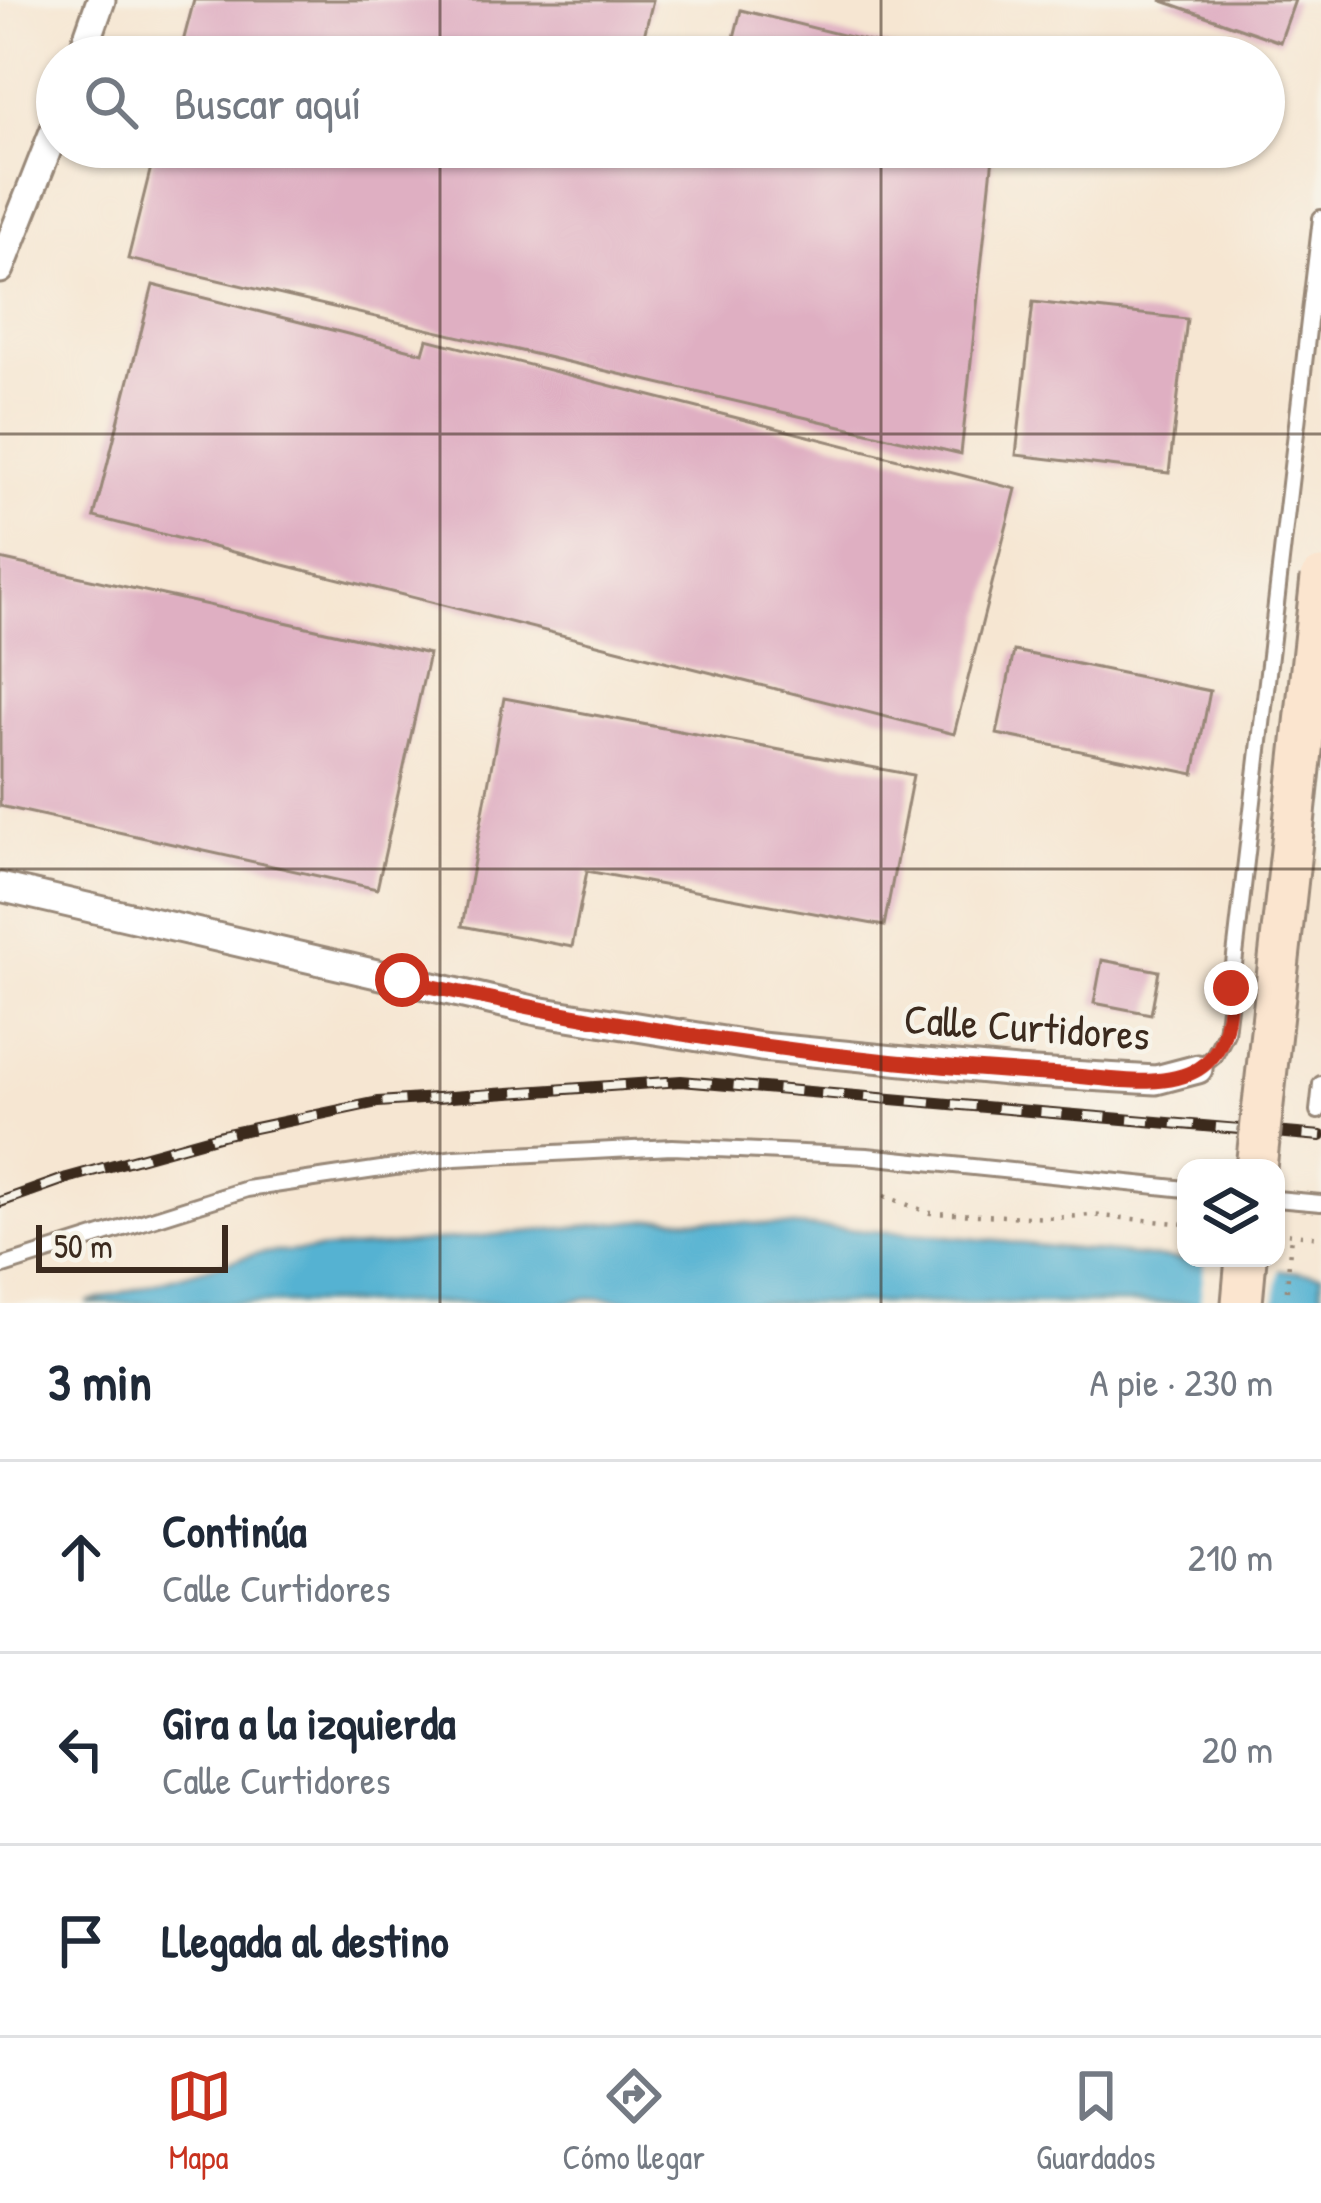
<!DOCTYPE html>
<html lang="es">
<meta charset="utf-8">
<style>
:root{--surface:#fff;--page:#f2f2f3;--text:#1f2937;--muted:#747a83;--line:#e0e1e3;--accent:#c8321e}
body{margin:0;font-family:"Patrick Hand",sans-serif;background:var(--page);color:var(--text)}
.controls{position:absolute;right:36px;bottom:36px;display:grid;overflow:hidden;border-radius:24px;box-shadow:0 3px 9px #0004}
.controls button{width:108px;height:108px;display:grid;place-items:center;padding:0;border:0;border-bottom:3px solid var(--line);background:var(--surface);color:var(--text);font:60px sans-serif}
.scale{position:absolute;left:36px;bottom:30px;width:192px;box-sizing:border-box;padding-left:12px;border:6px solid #3b2a1e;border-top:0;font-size:33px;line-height:42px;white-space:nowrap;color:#3b2a1e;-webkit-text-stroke:9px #f7f3e8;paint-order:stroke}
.stop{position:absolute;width:36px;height:36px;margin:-27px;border:9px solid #c8321e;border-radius:50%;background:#fff}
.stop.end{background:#c8321e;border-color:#fff;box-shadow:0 3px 12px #0008}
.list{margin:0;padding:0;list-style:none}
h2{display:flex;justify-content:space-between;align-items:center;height:156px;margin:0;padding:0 48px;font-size:51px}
h2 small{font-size:39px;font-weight:400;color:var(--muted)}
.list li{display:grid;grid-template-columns:78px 1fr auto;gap:36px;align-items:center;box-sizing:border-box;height:192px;padding:0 48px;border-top:3px solid var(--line)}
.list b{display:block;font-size:45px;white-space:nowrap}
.list p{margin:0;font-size:39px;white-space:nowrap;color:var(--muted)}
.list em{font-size:39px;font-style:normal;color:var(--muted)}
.icon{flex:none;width:66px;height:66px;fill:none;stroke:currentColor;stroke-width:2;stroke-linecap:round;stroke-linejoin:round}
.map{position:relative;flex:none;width:1321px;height:1303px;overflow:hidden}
.search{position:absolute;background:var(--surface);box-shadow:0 3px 9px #0004;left:36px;right:36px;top:36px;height:132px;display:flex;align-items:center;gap:30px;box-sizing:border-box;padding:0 42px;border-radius:66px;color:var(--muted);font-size:45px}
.sheet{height:732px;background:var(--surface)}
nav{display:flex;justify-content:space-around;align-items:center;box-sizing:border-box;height:168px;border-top:3px solid var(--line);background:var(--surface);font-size:33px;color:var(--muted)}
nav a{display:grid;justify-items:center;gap:6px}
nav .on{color:var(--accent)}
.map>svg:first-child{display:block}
.water{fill:#54b2d2;stroke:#486e78;stroke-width:3}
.pier{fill:#f6e6d2}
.building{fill:#dfafc2}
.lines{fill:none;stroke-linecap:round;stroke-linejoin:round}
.service-casing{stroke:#988878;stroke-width:20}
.minor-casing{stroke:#988878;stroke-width:33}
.secondary-casing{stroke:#988878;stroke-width:45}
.path{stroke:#988878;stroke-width:4.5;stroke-dasharray:3 9;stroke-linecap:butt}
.service{stroke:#fff;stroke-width:14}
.minor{stroke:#fff;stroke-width:27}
.secondary{stroke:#fbe5cf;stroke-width:39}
.rail-casing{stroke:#3b2a1e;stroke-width:12}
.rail{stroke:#f7f3e8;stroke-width:8;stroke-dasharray:22;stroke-linecap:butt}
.secondary-bridge-casing{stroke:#988878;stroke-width:45;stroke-linecap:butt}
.secondary-bridge{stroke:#fbe5cf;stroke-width:39}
.route{stroke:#c8321e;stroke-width:15}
.grid{fill:none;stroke:#3b2a1e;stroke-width:3;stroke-opacity:0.55}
.labels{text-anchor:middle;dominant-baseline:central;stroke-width:9;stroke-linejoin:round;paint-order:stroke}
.street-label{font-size:42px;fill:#3b2a1e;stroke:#f7f3e8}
</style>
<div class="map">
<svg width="1321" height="1303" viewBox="0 0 1321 1303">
<rect width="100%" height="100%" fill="#f7f3e8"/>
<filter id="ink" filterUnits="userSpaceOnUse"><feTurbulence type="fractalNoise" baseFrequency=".00833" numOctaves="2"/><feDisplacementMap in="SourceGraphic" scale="24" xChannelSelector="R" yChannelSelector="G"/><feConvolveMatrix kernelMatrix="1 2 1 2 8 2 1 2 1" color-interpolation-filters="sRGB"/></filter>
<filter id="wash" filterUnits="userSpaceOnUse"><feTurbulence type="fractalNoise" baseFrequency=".004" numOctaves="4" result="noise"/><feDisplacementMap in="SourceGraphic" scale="48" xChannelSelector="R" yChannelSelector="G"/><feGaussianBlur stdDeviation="2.7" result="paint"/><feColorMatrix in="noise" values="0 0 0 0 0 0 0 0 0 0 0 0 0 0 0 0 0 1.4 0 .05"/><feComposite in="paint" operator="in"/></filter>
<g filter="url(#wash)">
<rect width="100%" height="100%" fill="#f6e6d2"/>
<path class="water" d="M665,1218L937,1235L1321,1274V1303H685L589,1298L559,1303H86L259,1253L383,1246Z"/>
<path class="pier" d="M1205,1258L1280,1264L1275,1303H1200Z"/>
<g id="blocks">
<path class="building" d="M194,0H653L641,48L670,55L179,57Z
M1160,0H1295L1280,42Z
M741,10L923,55V57H729Z
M156,147H994L961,454L128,259Z
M153,285L423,353L427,339L1016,489L954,734L94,517Z
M1033,302L1187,319L1169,473L1016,455Z
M0,559L429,654L377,889L0,806Z
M1014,651L1210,691L1194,774L997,734Z
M504,698L913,775L884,926L587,871L572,947L462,926Z
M1102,960L1159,971L1151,1014L1094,1003Z"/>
</g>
</g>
<g filter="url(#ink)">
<use href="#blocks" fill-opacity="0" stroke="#988878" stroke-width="3"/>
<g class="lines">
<g class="service-casing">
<path id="service" d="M1198,1069L1214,1056L1226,1033L1321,218
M1318,1111L1321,1084
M1276,1199L1321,1203
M0,1267L247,1189L455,1158L672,1147L867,1156L1186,1189"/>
</g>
<g class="minor-casing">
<path id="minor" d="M81,57L101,0
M0,269L57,124
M0,887L537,1011L761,1047L1017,1072L1156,1080L1198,1069"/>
</g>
<g class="secondary-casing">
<path id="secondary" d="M1242,1303L1246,1258"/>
</g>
<path class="path" d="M884,1196L930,1213L1055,1218L1091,1215L1186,1224
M1276,1232L1321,1237
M1286,1303L1291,1234"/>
<use href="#service" class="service"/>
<use href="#minor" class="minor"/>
<use href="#secondary" class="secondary"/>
<g class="rail-casing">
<path id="rail" d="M0,1202L67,1178L222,1135L378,1102L681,1081L1321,1136"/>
</g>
<use href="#rail" class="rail"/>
<g class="secondary-bridge-casing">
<path id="secondary-bridge" d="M1256,1168L1321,578"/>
</g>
<use href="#secondary-bridge" class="secondary-bridge"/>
</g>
</g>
<g class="lines" filter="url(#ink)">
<path class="route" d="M402,980C619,1029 840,1063 1063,1075C1103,1077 1162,1091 1198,1069C1227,1051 1228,1018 1231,988"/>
</g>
<path class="grid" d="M440,0V57M881,0V57M440,147V1303M881,147V1303M0,434H1321M0,869H1321"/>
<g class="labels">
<g class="street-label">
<text transform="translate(1027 1026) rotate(4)">Calle Curtidores</text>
</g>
</g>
</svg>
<div class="controls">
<button><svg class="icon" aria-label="layers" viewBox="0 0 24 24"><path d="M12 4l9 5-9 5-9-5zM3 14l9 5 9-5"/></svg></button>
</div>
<div class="scale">50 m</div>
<div class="stop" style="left:402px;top:980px"></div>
<div class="stop end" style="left:1231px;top:988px"></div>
<div class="search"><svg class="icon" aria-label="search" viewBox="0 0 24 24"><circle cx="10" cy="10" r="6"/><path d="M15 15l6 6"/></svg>Buscar aquí</div>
</div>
<section class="sheet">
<h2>3 min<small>A pie · 230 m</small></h2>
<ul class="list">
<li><svg class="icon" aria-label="ahead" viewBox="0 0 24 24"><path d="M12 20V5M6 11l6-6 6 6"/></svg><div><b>Continúa</b><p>Calle Curtidores</p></div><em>210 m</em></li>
<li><svg class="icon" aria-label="left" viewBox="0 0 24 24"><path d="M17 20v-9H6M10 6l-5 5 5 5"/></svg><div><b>Gira a la izquierda</b><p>Calle Curtidores</p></div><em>20 m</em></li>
<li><svg class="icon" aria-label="arrive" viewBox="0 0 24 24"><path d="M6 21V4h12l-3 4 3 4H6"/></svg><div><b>Llegada al destino</b></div></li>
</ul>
</section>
<nav>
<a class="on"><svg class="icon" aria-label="map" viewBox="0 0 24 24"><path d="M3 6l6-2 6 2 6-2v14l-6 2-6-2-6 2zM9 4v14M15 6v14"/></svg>Mapa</a>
<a><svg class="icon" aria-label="directions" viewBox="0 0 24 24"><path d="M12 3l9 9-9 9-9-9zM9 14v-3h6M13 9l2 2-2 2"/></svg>Cómo llegar</a>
<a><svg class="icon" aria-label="saved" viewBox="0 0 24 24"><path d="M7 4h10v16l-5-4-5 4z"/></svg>Guardados</a>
</nav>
